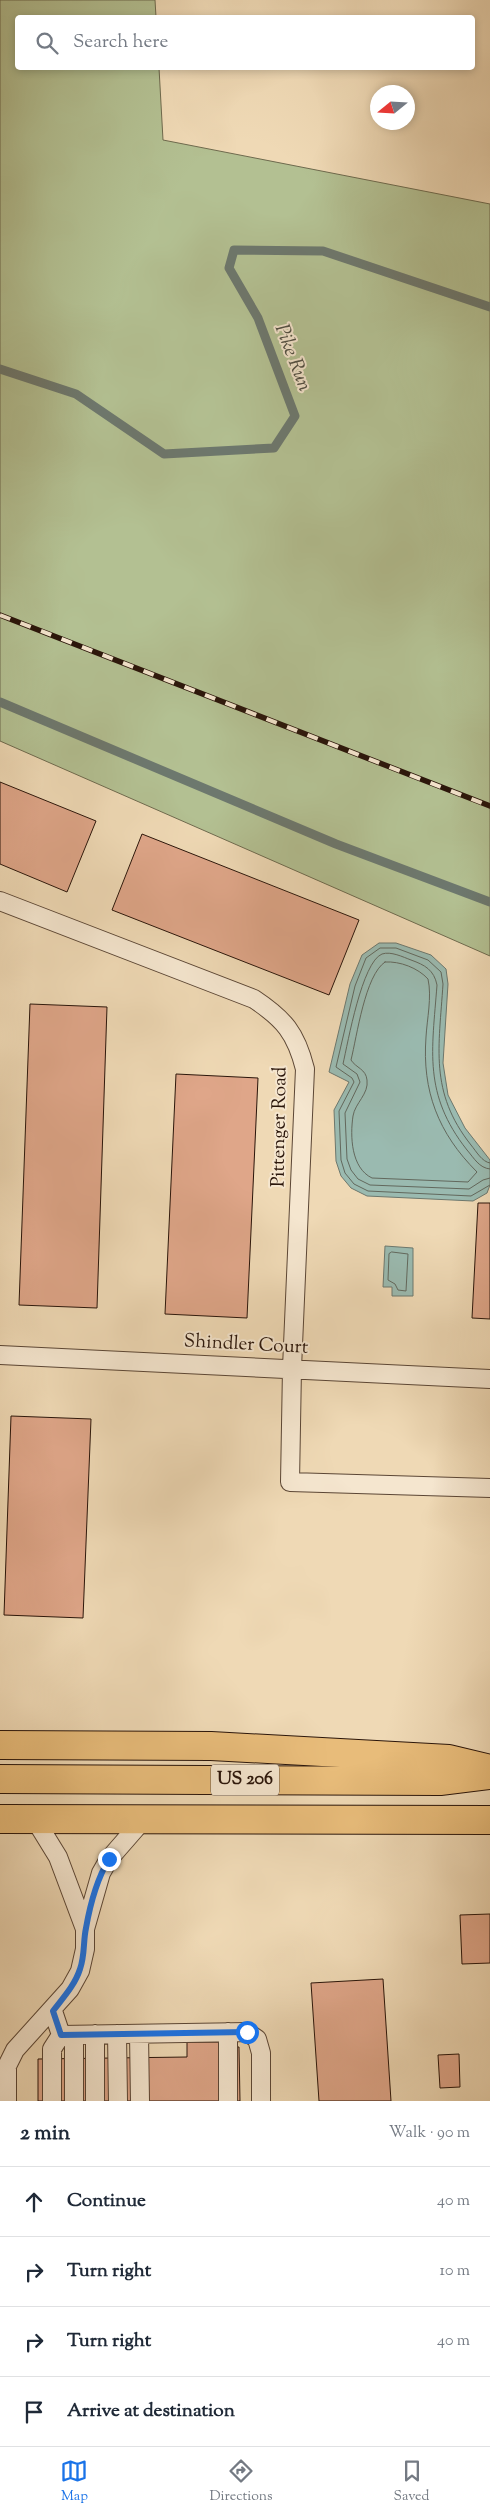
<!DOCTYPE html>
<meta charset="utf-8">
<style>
:root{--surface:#fff;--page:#f6f6f7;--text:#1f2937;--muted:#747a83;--line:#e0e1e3;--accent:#1a73e8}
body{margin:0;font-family:"Sorts Mill Goudy",serif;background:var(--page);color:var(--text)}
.compass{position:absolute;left:370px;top:85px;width:45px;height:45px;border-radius:50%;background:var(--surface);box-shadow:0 2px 8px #0003;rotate:252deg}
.stop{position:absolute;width:15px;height:15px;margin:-11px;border:4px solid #1a73e8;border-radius:50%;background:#fff}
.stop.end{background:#1a73e8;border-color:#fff;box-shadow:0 1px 5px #0008}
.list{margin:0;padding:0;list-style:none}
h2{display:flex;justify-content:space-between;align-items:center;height:65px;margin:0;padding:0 20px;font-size:21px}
h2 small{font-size:16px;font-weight:400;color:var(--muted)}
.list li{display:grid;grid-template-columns:32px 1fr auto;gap:15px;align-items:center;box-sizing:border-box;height:70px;padding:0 20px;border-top:1px solid var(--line)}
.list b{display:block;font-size:19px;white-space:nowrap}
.list em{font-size:16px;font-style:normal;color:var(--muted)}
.icon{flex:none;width:28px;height:28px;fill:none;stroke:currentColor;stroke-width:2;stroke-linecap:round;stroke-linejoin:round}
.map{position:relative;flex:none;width:490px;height:2101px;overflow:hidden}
.search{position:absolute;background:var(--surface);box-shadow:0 2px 8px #0003;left:15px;right:15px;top:15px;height:55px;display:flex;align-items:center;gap:12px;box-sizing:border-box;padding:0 18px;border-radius:5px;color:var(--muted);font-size:19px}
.sheet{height:345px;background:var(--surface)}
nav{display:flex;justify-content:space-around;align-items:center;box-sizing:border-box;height:70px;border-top:1px solid var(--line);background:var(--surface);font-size:14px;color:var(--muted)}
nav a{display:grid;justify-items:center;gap:2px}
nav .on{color:var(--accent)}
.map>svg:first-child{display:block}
.green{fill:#b3c092;stroke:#6e6a4e}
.water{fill:#9abab0;stroke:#6d786e}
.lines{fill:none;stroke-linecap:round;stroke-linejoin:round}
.shore{stroke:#62685d;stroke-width:1}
.stream{stroke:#6d786e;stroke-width:9}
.building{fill:#dfa689;stroke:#2a150a}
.service-casing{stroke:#5b4635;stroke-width:20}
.primary-casing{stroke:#2a150a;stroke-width:30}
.trunk-casing{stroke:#2a150a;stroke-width:30}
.service{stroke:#f5e6cf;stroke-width:18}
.primary{stroke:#e8bc7a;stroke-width:28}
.trunk{stroke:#e8bc7a;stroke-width:28}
.rail-casing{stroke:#2a150a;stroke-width:5.5}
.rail{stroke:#f5e6cf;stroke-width:4;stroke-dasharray:11;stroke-linecap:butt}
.route{stroke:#1a73e8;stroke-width:6}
.labels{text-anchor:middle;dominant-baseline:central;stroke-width:4;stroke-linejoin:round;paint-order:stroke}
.shield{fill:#f5e6cf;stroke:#675445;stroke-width:1}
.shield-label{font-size:18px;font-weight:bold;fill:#2a150a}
.street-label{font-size:19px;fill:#2a150a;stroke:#f5e6cf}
.water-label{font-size:20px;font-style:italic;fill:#514f44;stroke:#f5e6cf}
</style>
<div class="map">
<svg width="490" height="2101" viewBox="0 0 490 2101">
<rect width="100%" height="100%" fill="#efd9b5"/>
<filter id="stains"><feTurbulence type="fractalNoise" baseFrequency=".004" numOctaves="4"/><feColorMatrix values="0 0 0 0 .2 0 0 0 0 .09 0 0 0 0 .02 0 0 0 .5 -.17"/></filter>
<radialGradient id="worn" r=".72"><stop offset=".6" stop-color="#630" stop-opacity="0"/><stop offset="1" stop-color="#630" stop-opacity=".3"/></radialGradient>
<path class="green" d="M0,0H155L156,17L18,18V68H159L163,140L490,204V956L0,741Z"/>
<path class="water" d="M379,943H396L431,955L446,969L448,984L443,1063L448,1095L465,1128L490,1160V1185L487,1193L473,1201L367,1196L351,1188L341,1176L336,1161L334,1110L349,1082L329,1072L350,984L362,955Z
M385,1246L413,1248V1296H392V1287H383Z"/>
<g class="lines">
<path class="shore" d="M385,962C400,961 418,968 428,979C432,997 427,1019 426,1037C422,1091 438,1133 477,1172L468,1182L372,1178C351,1168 350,1136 353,1116C355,1103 369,1094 367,1080C366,1069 356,1068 351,1060C357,1036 365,975 385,962Z
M490,1163C482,1162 476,1151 471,1145C429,1092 439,1047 443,984L441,972L428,960L396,948H380L366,958L355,986L336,1067L352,1078L354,1082L339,1111L341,1160L345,1173L354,1184L368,1191L471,1196L490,1185
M490,1169C479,1168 474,1158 467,1150C423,1094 432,1051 437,985C434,970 425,965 411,960C403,957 391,951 382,954C362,962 348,1042 343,1064L357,1074L360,1082L345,1113L347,1159L351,1170L358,1179L370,1185L469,1189L483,1180L490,1178
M392,1252L408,1254L406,1291L398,1290L395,1284L388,1280L389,1254Z"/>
<path class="stream" d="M0,369L76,394L164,454L274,448L295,416L258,318L229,268L234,250L323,251L490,307
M0,702L336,844L490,902"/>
</g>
<path class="building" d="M0,782L96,821L67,892L0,864Z
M142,834L359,920L329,995L112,910Z
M30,1004L107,1007L97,1308L19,1305Z
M176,1074L258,1078L247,1318L165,1314Z
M478,1203H490V1319L472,1318Z
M11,1416L91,1419L83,1618L4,1615Z
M490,1914V1963L462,1964L460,1915Z
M383,1979L391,2101H319L311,1983Z
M187,2042H219V2047H239L240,2101H38V2059L187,2057Z
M459,2054L460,2087L440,2088L438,2055Z"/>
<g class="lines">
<g class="service-casing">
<path id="service" d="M0,901L254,999C284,1019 296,1033 305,1069L292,1368L290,1482L490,1488
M0,1355L490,1379
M34,1818L58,1857L85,1929
M53,2011L61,2035L247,2032L257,2039L261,2053V2101
M117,2034L118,2101
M139,2034L140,2101
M74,2035V2101
M7,2101V2066L15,2050L70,1989L80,1971L85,1949V1929L101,1873L109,1859L143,1820
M52,2101V2049L61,2035
M95,2101V2034
M228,2101V2032"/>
</g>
<g class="primary-casing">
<path id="primary" d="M0,1779L440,1781L490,1775"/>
</g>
<g class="trunk-casing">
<path id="trunk" d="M0,1745L211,1746L449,1759L490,1769
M0,1819L490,1820"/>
</g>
<use href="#service" class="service"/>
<use href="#primary" class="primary"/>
<use href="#trunk" class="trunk"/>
<g class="rail-casing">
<path id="rail" d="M0,615L490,806"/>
</g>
<use href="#rail" class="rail"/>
</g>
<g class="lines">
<path class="route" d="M109,1859C97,1879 90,1905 86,1928C83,1942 85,1955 80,1969C75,1985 63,1998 53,2011L61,2035L247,2032"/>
</g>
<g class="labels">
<rect class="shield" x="211" y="1764.5" width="68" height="31" rx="4"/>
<g class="shield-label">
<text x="245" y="1780">US 206</text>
</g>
<g class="street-label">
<text transform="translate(280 1127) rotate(-89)">Pittenger Road</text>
<text transform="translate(246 1345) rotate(3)">Shindler Court</text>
</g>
<g class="water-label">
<text transform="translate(292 358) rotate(69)">Pike Run</text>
</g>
</g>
<rect width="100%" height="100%" filter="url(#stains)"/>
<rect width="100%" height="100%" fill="url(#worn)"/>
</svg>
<svg class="compass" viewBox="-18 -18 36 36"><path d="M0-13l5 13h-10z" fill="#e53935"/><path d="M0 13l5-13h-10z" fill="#747a83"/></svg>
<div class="stop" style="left:247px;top:2032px"></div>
<div class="stop end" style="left:109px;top:1859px"></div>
<div class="search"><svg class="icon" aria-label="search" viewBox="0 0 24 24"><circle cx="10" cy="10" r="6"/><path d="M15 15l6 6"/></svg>Search here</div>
</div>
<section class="sheet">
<h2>2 min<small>Walk · 90 m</small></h2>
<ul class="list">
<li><svg class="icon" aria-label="ahead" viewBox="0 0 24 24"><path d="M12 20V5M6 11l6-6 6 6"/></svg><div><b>Continue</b></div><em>40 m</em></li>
<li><svg class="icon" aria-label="right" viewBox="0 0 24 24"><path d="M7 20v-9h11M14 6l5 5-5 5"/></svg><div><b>Turn right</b></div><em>10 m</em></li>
<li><svg class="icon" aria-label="right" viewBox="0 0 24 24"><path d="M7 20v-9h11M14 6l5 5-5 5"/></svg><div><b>Turn right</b></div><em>40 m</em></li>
<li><svg class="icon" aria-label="arrive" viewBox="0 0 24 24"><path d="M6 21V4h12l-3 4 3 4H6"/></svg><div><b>Arrive at destination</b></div></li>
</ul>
</section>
<nav>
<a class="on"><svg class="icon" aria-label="map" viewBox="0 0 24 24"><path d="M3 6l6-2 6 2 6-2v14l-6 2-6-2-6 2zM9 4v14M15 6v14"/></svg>Map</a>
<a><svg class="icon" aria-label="directions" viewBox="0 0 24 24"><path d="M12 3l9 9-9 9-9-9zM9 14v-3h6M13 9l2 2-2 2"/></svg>Directions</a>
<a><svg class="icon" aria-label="saved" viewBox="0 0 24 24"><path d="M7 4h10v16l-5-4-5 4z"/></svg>Saved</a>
</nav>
